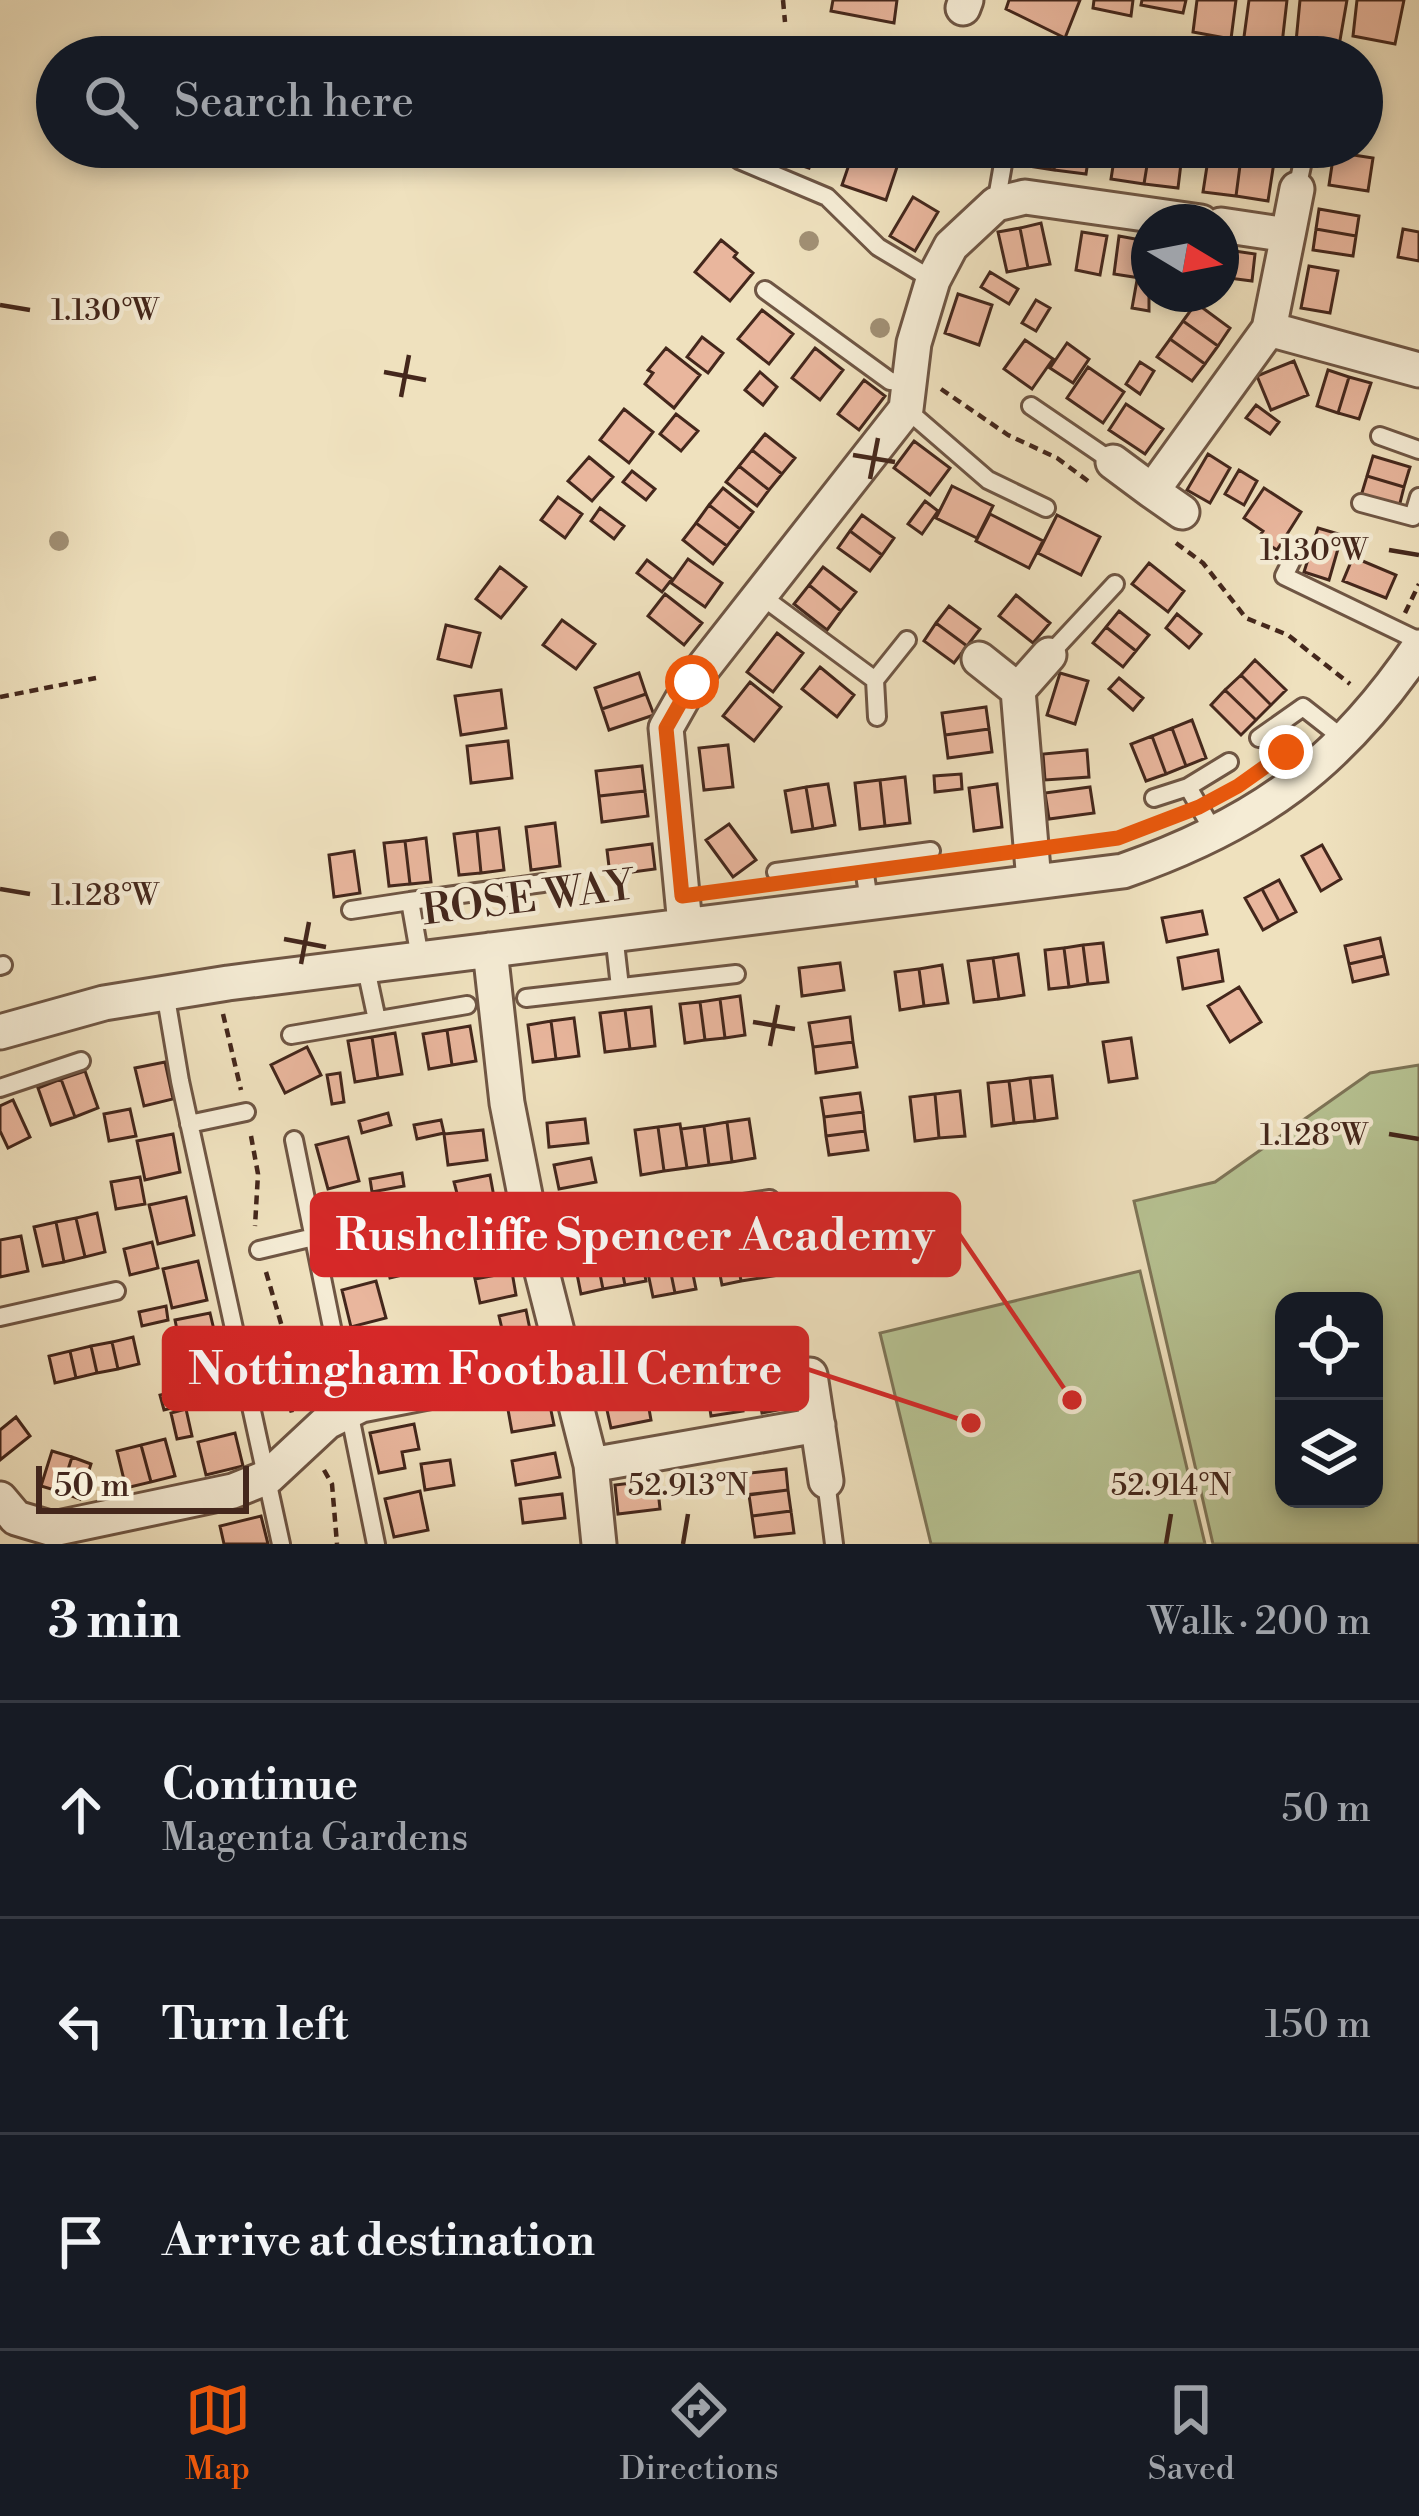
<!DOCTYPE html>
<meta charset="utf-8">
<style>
:root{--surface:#171b24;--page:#20242c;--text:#f1f3f6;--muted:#9ea1a6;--line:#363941;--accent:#ea580c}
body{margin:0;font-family:"Libre Bodoni",serif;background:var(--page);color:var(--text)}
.controls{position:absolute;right:36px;bottom:36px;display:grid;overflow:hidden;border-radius:24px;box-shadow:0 6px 18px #0003}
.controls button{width:108px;height:108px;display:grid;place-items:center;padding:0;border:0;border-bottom:3px solid var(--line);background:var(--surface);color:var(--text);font:60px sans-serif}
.compass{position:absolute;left:1131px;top:204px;width:108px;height:108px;border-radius:50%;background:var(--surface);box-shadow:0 6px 18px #0003;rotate:100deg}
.scale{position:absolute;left:36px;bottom:30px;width:213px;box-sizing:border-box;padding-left:12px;border:6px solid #44271c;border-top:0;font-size:33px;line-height:42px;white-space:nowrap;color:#44271c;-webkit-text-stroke:9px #f5ecd5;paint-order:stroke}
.stop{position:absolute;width:36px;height:36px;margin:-27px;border:9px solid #ea580c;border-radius:50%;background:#fff}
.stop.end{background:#ea580c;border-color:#fff;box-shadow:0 3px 12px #0008}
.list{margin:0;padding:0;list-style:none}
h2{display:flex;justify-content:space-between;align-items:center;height:156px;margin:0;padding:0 48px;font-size:51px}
h2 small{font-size:39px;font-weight:400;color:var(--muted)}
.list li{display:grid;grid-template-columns:78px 1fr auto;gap:36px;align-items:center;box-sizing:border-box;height:216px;padding:0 48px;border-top:3px solid var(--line)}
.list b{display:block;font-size:45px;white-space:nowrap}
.list p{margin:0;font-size:39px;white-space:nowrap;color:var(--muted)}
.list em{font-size:39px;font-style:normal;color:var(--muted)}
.icon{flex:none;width:66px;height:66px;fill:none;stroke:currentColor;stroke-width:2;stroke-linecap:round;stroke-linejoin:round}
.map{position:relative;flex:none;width:1419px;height:1544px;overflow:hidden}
.search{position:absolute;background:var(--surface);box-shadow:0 6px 18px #0003;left:36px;right:36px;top:36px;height:132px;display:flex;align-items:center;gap:30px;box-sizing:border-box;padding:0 42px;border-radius:66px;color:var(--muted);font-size:45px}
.sheet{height:804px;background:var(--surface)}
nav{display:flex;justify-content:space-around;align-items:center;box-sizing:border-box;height:168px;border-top:3px solid var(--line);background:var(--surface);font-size:33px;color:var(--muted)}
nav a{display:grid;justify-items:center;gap:6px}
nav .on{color:var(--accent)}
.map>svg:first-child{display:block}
.green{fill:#b7c393;stroke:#7e7558;stroke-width:3;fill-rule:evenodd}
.building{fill:#e9b69d;stroke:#44271c;stroke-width:3}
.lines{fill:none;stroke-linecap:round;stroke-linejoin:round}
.service-casing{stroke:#6f5644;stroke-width:22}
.minor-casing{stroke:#6f5644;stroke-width:39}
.path{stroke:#44271c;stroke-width:4.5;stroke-dasharray:9 6;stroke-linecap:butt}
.service{stroke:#f5ecd5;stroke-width:16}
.minor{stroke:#f5ecd5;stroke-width:33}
.tree{fill:#a19075}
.route{stroke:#ea580c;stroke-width:15}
.ticks{fill:none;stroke:#44271c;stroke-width:4.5}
.labels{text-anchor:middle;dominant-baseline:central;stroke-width:9;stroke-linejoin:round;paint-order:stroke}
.street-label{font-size:42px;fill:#44271c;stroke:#f5ecd5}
.ticks-label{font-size:30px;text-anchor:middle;fill:#44271c;stroke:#f5ecd5;stroke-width:9;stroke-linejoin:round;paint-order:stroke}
.leader{fill:none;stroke:#d62828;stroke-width:4.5}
.callout-dot{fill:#d62828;stroke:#f5ecd5;stroke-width:4.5}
.callout{fill:#d62828;stroke:#d62828;stroke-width:4.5}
.callout-label{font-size:45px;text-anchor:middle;font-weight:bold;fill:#fff}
</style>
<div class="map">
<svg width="1419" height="1544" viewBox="0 0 1419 1544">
<rect width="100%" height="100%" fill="#efe1be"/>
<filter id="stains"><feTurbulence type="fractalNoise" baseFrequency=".00167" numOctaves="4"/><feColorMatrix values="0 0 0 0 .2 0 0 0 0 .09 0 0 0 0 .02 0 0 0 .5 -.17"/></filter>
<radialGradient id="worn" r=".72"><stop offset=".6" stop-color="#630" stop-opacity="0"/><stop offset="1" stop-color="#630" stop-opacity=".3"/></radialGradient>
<path class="green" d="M1419,1065V1544H1213L1134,1201L1215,1182L1370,1073ZM1374,1301V1499H1284V1301Z
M1140,1271L1205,1544H931L880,1333Z"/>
<path class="building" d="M833,0H897L894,23L831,11Z
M1009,0H1080L1065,38L1006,9Z
M1094,0H1133L1131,16L1093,8Z
M1142,0H1186L1183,13L1141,5Z
M1197,0H1236L1231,39L1193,32Z
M1249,0H1287L1282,44L1244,37Z
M1300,0H1347L1339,46L1296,42Z
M1357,0H1404L1395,44L1353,36Z
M766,147H816L809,168L764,153Z
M855,147L899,161L886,200L842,185Z
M1024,147H1057L1054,170L1022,165Z
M1057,147H1090L1086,174L1054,170Z
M1116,147H1150L1144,184L1111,179Z
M1150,147H1183L1178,188L1144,184Z
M1334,152L1373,158L1368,191L1329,185Z
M1209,153L1241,158L1236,196L1203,192Z
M1241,158L1274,162L1268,201L1236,196Z
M913,197L938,212L915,251L890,236Z
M1319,209L1359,216L1356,236L1316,229Z
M1041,223L1050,264L1028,268L1020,228Z
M1020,228L1028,268L1007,272L998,232Z
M1316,229L1356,236L1353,256L1313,250Z
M1403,229L1419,232V261L1398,257Z
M1082,232L1107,236L1100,275L1076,270Z
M1119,236L1146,241L1140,278L1114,274Z
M721,240L737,253L734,257L753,273L730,301L695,272Z
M1221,249L1255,254L1252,281L1221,277Z
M1309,266L1338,271L1330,313L1301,308Z
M990,272L1018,289L1009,304L981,287Z
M1137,280L1149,283V311L1132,308Z
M958,294L992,305L979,345L945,333Z
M1036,300L1050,308L1036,331L1022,323Z
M1196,303L1230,328L1218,346L1183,321Z
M762,310L793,334L769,364L738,339Z
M1183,321L1218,346L1205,364L1170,339Z
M702,337L723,353L708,373L687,357Z
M1170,339L1205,364L1192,381L1157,357Z
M1025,340L1053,359L1032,389L1004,369Z
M1067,343L1089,359L1073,383L1050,368Z
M666,348L700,375L674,408L645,384L653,373L648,370Z
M815,348L843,370L820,400L792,378Z
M1294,361L1308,395L1271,410L1257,376Z
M1140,362L1154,371L1140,394L1126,384Z
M1088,367L1124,392L1103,423L1067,398Z
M1328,370L1349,377L1338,413L1317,406Z
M760,372L777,387L763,405L745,390Z
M1349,377L1371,383L1359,419L1338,413Z
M864,380L885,396L859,430L838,414Z
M1126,404L1163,429L1145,454L1109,430Z
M1256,405L1279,422L1270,434L1246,418Z
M624,409L653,432L629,463L600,440Z
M676,414L698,431L681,451L660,434Z
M765,434L795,458L782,474L752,450Z
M914,441L950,468L930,495L894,468Z
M752,450L782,474L769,490L739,466Z
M1208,454L1230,468L1210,503L1187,490Z
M1373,456L1410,467L1404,487L1367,476Z
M589,457L613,477L592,501L568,481Z
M739,466L769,490L757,506L726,482Z
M1239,470L1257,481L1244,505L1225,494Z
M632,471L655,489L646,500L623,482Z
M1367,476L1404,487L1399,507L1361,496Z
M952,486L993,506L977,538L936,518Z
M723,488L753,512L740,529L709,505Z
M1264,488L1301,512L1277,550L1258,538L1263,531L1244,518Z
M558,497L582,514L565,538L541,520Z
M925,501L938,511L922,534L908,524Z
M709,505L740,529L727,546L696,523Z
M600,508L624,526L614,539L591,521Z
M990,514L1043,541L1029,568L976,541Z
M862,515L894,538L882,555L850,531Z
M1057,515L1100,537L1081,575L1038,553Z
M696,523L727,546L713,564L683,540Z
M1318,528L1342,535L1329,580L1304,572Z
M850,531L882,555L870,571L838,548Z
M1353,557L1396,575L1386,598L1343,581Z
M688,559L722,583L705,607L671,583Z
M647,560L672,579L662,592L637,573Z
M1149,563L1184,591L1168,612L1132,584Z
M500,567L526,587L501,618L476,599Z
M823,567L856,592L841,611L809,585Z
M809,585L841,611L827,630L794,604Z
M665,594L702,623L684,645L648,616Z
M1016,595L1050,623L1033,643L999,616Z
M949,606L980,629L967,646L936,623Z
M1119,611L1149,635L1136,651L1106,627Z
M1177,614L1201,634L1189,648L1166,628Z
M562,620L595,644L576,669L543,645Z
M936,623L967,646L954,663L924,641Z
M446,625L480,633L471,667L438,659Z
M1106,627L1136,651L1123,667L1093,643Z
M777,633L803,653L773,692L747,672Z
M1255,660L1286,690L1271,705L1241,675Z
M820,667L854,695L837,717L802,689Z
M639,673L646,694L602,709L595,688Z
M1060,673L1088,681L1075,724L1047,715Z
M1241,675L1271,705L1256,720L1225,690Z
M1119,678L1143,698L1133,710L1109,689Z
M750,682L781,707L754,741L723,716Z
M501,690L506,728L461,735L455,696Z
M1225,690L1256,720L1241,735L1211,705Z
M646,694L654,715L609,730L602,709Z
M986,707L989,729L945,735L942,713Z
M1192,720L1206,758L1186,766L1172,728Z
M1172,728L1186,766L1166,774L1152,736Z
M989,729L992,752L948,758L945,735Z
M1152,736L1166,774L1146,781L1131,744Z
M508,741L512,778L471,783L467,746Z
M728,745L733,787L704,790L699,748Z
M1087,750L1089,777L1045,780L1043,754Z
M642,766L645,791L599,796L596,771Z
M961,774L962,789L935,792L934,776Z
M905,777L910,823L885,826L880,780Z
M880,780L885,826L860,829L855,783Z
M828,784L835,825L813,829L806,787Z
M997,784L1002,827L974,831L969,788Z
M806,787L813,829L792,832L785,791Z
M1090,787L1094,813L1049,819L1045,793Z
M645,791L648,816L602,822L599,796Z
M555,823L560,866L531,870L526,827Z
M729,824L756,860L733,877L706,840Z
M499,828L504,870L481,873L477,831Z
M477,831L481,873L459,875L454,834Z
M426,838L431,882L410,884L405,841Z
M405,841L410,884L389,886L384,843Z
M652,844L655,869L610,875L607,850Z
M1322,845L1341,879L1321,891L1302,856Z
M354,851L360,893L334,897L329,855Z
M1279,880L1296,912L1279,921L1262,889Z
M1262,889L1279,921L1263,930L1245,898Z
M1202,911L1207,934L1167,942L1162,918Z
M1380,938L1384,956L1349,964L1345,946Z
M1103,943L1108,982L1088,984L1083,945Z
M1083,945L1088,984L1069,987L1064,948Z
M1064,948L1069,987L1049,989L1045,950Z
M1218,950L1223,981L1183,989L1178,958Z
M1018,954L1024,995L999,999L993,958Z
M1384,956L1388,974L1353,982L1349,964Z
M993,958L999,999L974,1002L968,961Z
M840,963L844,990L802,996L799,968Z
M942,965L948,1003L924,1006L919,969Z
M919,969L924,1006L900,1010L895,972Z
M1239,987L1261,1022L1230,1042L1208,1006Z
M740,996L745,1035L725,1038L720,999Z
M720,999L725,1038L705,1040L700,1002Z
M700,1002L705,1040L685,1043L680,1004Z
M651,1007L655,1046L630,1049L625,1010Z
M625,1010L630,1049L605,1052L600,1013Z
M850,1017L853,1042L813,1047L809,1023Z
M574,1018L579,1056L556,1059L551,1021Z
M551,1021L556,1059L533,1062L528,1025Z
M470,1026L476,1061L452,1065L447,1030Z
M447,1030L452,1065L429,1069L423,1034Z
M395,1033L402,1074L378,1078L372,1037Z
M372,1037L378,1078L355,1082L348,1041Z
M1131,1038L1137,1078L1109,1082L1103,1042Z
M853,1042L857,1067L816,1073L813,1047Z
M307,1047L321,1075L285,1093L271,1065Z
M165,1062L173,1099L144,1106L135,1068Z
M85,1071L98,1108L75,1117L61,1079Z
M340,1073L344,1102L332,1104L327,1075Z
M1052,1076L1057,1118L1035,1121L1030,1078Z
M1030,1078L1035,1121L1014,1123L1009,1081Z
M61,1079L75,1117L51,1125L38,1088Z
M1009,1081L1014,1123L992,1126L988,1083Z
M960,1091L965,1136L939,1138L935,1094Z
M860,1093L863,1112L824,1117L821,1098Z
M935,1094L939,1138L915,1141L910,1097Z
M13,1100L30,1137L8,1148L0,1131V1106Z
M130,1109L136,1136L109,1141L104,1114Z
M863,1112L865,1131L826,1136L824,1117Z
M388,1113L391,1125L362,1133L359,1121Z
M585,1119L588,1143L549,1147L547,1123Z
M749,1119L755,1158L732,1162L727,1122Z
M441,1120L444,1133L417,1139L414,1125Z
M727,1122L732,1162L709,1165L704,1126Z
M680,1124L687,1168L664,1171L658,1127Z
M704,1126L709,1165L687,1168L681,1129Z
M658,1127L664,1171L641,1175L635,1130Z
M483,1130L487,1160L448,1165L444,1134Z
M865,1131L868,1150L829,1155L826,1136Z
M173,1134L180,1172L145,1180L137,1141Z
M348,1137L359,1181L328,1189L316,1145Z
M591,1158L596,1182L559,1189L554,1165Z
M402,1173L404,1186L372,1192L370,1179Z
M490,1175L494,1197L460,1205L454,1182Z
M140,1177L145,1204L116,1209L111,1182Z
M186,1197L194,1235L158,1244L149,1205Z
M97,1213L105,1252L85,1257L76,1218Z
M76,1218L85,1257L64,1262L56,1222Z
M56,1222L64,1262L43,1266L34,1227Z
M21,1236L28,1271L0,1277V1240Z
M773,1239L779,1275L760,1278L754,1242Z
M638,1241L646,1281L625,1285L617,1245Z
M152,1242L158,1268L130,1275L124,1249Z
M754,1242L760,1278L741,1281L735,1246Z
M617,1245L625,1285L603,1289L595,1249Z
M735,1246L741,1281L722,1285L715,1249Z
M507,1249L512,1272L475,1279L470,1256Z
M595,1249L603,1289L581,1294L573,1254Z
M688,1250L696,1289L675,1293L667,1254Z
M667,1254L675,1293L653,1297L645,1259Z
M415,1258L419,1271L390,1278L387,1266Z
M198,1261L207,1300L172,1308L163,1269Z
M512,1272L516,1295L480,1303L475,1279Z
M376,1281L386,1318L351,1327L342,1290Z
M166,1306L168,1320L142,1326L139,1312Z
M526,1310L534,1349L508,1355L499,1316Z
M210,1313L219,1351L183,1359L175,1320Z
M133,1337L139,1364L118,1369L112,1342Z
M112,1342L118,1369L97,1373L91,1346Z
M91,1346L97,1373L76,1378L70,1351Z
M70,1351L76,1378L55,1383L49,1356Z
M781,1366L788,1408L762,1413L754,1370Z
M737,1371L743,1411L711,1416L705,1376Z
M185,1389L189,1404L164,1410L160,1395Z
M646,1392L651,1420L611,1428L605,1401Z
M548,1396L554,1425L512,1432L507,1404Z
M186,1409L192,1436L177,1439L171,1413Z
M16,1417L30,1436L0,1460V1430Z
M414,1424L419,1449L402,1452L405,1468L379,1473L370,1433Z
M235,1433L243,1466L206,1475L198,1442Z
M165,1439L175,1476L151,1482L141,1445Z
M141,1445L151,1482L126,1488L117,1451Z
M52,1451L72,1457L61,1492L41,1486Z
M555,1453L560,1477L516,1485L512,1461Z
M72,1457L91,1464L80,1499L61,1492Z
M450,1460L454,1485L425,1490L421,1464Z
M786,1469L788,1490L744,1495L741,1474Z
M657,1480L660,1509L618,1514L615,1485Z
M788,1490L791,1511L752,1516L749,1495Z
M420,1491L428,1530L394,1537L385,1499Z
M562,1494L565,1518L523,1523L520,1499Z
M791,1511L794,1533L755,1537L752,1516Z
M261,1516L268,1544H224L220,1526Z"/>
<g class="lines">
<g class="service-casing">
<path id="service" d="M742,147L739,160L827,197L878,247L933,280
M1297,189L1306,147
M996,204L1006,147
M765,290L890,381L912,383
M1031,406L1113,462
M906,409L988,480L1046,508
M1380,436L1419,450
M1361,503L1413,517L1419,497
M1296,552L1284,576L1419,641
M760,595L875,680
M1049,655L1115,584
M877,717L875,680L907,640
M1259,738L1303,707L1345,740
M1188,787L1229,762
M1154,798L1188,787L1215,834
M863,861L869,901
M776,872L931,851
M351,910L410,901
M614,934L620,987
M420,958L410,901L543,883
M365,964L377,1020
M0,966L3,965
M165,992L180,1081L281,1544
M526,998L736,974
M291,1035L467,1005
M0,1088L81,1061
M189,1124L246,1112
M294,1140L376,1544
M534,1241L636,1219L770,1199
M259,1250L314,1237
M0,1317L116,1291
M826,1481L834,1544"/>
</g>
<g class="minor-casing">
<path id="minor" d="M963,8L966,0
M1288,235L1297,189
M1269,329L1419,370
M1113,462L1152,491L1269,329L1288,235L1221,225
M1152,491L1182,512
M979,659L1018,690L1034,882
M1018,690L1049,655
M685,925L666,728L692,682L906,409L914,343L933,280L951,246L996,204L1025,197L1201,222
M490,950L507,1103L534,1241L591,1465L599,1544
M0,1032L104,1003L228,983L1123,871C1258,824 1339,765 1419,647
M810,1375L826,1481
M591,1465L818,1425
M0,1499L16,1518L53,1529L233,1491L268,1477L327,1422L361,1405L566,1365"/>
</g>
<path class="path" d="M783,0L785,22
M941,389L1008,435L1057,458L1088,481
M1176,543L1203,563L1246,618L1288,635L1350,684
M1405,613L1419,584
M0,697L96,678
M223,1014L241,1090
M251,1136L258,1174L255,1226
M266,1272L285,1337L286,1391L292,1413
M324,1470L332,1484L337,1544"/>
<use href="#service" class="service"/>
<use href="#minor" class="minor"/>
</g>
<g class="tree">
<circle cx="809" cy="241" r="10"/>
<circle cx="880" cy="328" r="10"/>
<circle cx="59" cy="541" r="10"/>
</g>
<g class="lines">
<path class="route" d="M692,682L666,728L682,896L1118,838L1199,807L1238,786L1286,752"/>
</g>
<path class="ticks" d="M0,305L30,310M384,372L426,380M401,397L409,355M853,455L895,462M870,479L878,438M1389,550L1419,555M0,889L30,894M284,939L326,947M301,964L309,922M753,1022L795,1029M770,1046L778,1005M1389,1134L1419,1139M683,1544L688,1514M1166,1544L1171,1514"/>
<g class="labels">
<g class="street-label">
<text transform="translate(528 899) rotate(-7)">ROSE WAY</text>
</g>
</g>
<g class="ticks-label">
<text x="105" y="320">1.130°W</text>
<text x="1314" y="560">1.130°W</text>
<text x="105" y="905">1.128°W</text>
<text x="1314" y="1145">1.128°W</text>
<text x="688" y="1495">52.913°N</text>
<text x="1171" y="1495">52.914°N</text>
</g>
<path class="leader" d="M1072 1400L959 1234M971 1423L807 1369"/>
<g class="callout-dot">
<circle cx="1072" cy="1400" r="12"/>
<circle cx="971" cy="1423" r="12"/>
</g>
<g class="callout">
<rect x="312" y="1194" width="647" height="81" rx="12"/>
<rect x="164" y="1328" width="643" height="81" rx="12"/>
</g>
<g class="callout-label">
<text x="635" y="1250">Rushcliffe Spencer Academy</text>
<text x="485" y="1384">Nottingham Football Centre</text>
</g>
<rect width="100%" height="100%" filter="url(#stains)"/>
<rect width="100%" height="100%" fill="url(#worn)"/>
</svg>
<div class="controls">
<button><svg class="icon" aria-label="locate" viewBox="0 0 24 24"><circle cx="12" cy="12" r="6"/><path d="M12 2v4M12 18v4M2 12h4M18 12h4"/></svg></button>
<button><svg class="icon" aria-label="layers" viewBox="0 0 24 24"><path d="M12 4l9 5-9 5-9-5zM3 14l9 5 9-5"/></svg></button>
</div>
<svg class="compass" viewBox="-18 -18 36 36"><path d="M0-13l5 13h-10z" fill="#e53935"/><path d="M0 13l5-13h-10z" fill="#9ea1a6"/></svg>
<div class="scale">50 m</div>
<div class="stop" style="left:692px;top:682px"></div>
<div class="stop end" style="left:1286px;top:752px"></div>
<div class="search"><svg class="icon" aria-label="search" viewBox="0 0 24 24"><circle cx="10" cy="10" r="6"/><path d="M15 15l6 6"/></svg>Search here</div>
</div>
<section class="sheet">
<h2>3 min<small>Walk · 200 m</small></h2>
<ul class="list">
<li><svg class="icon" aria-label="ahead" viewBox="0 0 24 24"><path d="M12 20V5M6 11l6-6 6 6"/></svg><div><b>Continue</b><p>Magenta Gardens</p></div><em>50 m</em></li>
<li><svg class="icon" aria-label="left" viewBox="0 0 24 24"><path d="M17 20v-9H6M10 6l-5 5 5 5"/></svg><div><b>Turn left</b></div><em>150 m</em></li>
<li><svg class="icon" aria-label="arrive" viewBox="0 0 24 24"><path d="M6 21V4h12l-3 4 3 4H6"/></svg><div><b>Arrive at destination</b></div></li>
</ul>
</section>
<nav>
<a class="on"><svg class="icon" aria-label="map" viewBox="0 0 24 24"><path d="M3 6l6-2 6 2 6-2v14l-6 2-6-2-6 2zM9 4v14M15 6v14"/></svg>Map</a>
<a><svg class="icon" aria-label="directions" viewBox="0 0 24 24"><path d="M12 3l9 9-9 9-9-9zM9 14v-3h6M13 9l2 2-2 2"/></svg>Directions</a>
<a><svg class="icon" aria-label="saved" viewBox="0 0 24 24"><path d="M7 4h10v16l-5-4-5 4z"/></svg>Saved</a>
</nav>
